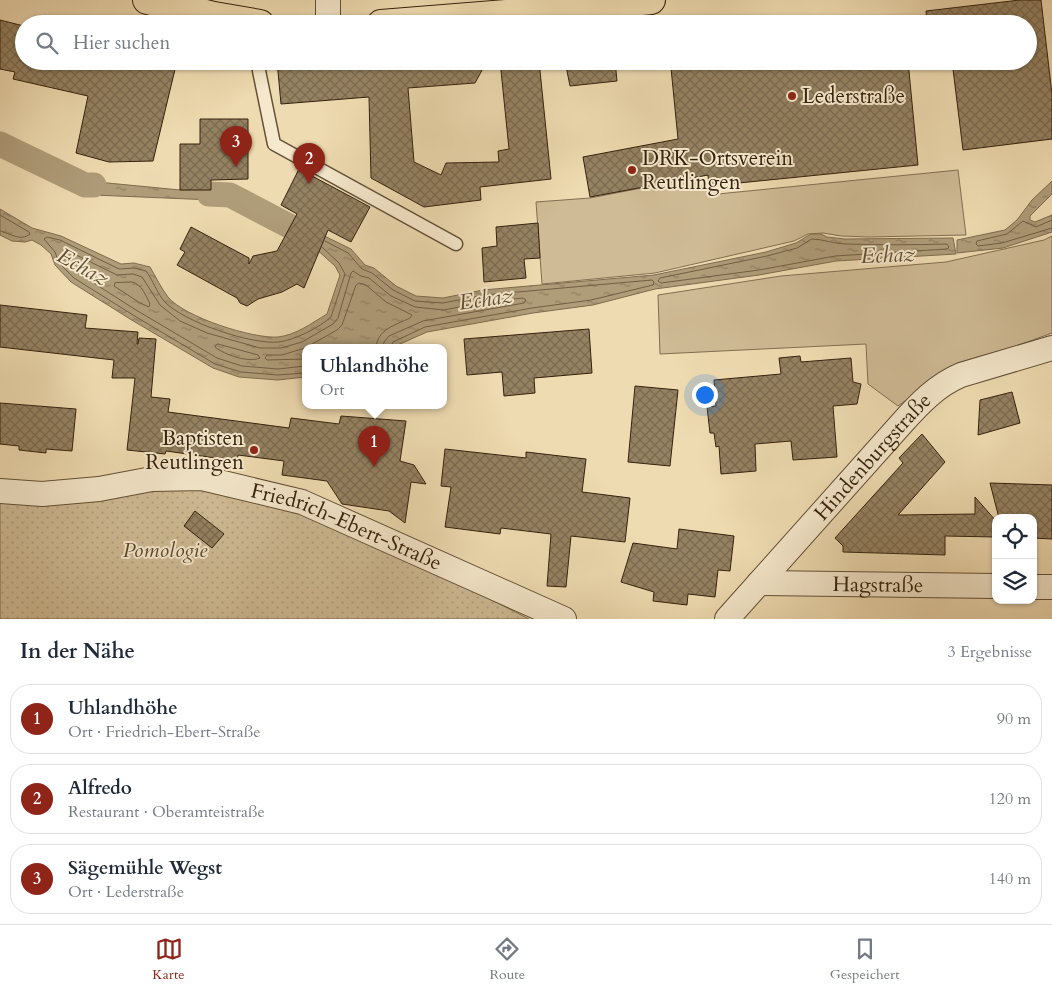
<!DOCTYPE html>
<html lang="de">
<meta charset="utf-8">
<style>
:root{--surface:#fff;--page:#f6f6f7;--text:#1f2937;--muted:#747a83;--line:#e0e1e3;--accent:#8f2418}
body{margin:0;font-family:Cardo,serif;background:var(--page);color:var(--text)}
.controls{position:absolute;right:15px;bottom:15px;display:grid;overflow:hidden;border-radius:10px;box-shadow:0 1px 4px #0004}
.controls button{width:45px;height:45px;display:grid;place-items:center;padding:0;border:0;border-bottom:1px solid var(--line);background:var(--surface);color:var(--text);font:25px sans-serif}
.you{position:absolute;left:704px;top:394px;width:18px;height:18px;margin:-12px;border:4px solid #fff;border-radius:50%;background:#1a73e8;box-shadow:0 0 0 8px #1a73e833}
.badge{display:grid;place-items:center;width:32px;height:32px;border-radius:50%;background:var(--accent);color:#fff;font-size:16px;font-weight:700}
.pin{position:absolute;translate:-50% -41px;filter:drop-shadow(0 1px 2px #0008)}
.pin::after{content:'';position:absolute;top:26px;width:18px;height:15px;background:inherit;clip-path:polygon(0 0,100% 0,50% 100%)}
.popup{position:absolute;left:302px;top:344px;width:145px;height:65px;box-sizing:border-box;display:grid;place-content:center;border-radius:10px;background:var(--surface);filter:drop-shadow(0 1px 4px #0005);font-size:16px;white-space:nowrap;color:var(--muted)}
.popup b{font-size:19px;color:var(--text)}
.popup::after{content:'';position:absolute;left:50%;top:100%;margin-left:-10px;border:10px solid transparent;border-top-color:var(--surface)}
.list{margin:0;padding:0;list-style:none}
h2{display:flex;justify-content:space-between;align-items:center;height:65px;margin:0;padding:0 20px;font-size:21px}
h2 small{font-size:16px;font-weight:400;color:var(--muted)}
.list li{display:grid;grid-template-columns:32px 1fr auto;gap:15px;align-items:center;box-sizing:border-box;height:70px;margin:0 10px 10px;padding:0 10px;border:1px solid var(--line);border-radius:20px}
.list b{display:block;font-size:19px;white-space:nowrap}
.list p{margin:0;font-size:16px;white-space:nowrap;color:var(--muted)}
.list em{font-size:16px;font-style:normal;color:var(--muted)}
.icon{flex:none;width:28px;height:28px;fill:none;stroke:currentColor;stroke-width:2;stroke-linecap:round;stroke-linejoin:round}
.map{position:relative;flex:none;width:1052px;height:619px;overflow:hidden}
.search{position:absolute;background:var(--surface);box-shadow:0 1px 4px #0004;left:15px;right:15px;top:15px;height:55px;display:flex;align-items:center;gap:12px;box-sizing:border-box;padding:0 18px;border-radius:28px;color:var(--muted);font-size:19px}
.sheet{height:305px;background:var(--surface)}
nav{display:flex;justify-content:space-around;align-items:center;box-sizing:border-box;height:70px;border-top:1px solid var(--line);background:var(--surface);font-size:14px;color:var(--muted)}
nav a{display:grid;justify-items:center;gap:2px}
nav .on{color:var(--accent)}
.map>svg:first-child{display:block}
.green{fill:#cfbb95;stroke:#826e51}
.park{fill:url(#park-dots);stroke:#826e51}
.water{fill:url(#water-ripples);stroke:#7e6b4e}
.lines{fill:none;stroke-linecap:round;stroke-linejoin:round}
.shore{stroke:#725e43;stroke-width:1}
.canal{stroke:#af9c79;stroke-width:25}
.building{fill:url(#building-cross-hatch);stroke:#34210d}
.service-casing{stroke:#635036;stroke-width:15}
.minor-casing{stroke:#635036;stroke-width:26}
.primary-casing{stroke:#34210d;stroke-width:30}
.service{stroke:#f5e8cc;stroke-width:12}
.minor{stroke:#f5e8cc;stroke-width:24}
.primary{stroke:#efdbb1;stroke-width:28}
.poi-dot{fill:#8f2418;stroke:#f5e8cc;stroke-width:2}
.labels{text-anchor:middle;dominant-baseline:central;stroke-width:4;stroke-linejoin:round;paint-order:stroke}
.poi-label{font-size:21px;fill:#34210d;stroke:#f5e8cc;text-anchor:start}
.street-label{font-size:21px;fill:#34210d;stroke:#f5e8cc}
.park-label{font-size:21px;font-style:italic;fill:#5b482f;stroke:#f5e8cc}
.water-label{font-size:22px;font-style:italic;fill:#5f4c33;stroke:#f5e8cc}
</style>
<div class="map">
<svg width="1052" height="619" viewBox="0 0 1052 619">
<defs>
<pattern id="park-dots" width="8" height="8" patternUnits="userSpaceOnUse" patternTransform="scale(1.25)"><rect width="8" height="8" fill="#cfbb95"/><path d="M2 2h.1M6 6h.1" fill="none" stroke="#b2a07f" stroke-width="1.8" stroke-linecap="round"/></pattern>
<pattern id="water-ripples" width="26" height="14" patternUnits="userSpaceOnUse" patternTransform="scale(1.25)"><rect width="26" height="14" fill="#af9c79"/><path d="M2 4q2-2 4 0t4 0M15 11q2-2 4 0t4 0" fill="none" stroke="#8f7f62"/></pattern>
<pattern id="building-cross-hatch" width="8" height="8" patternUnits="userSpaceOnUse" patternTransform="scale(1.25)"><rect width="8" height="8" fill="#958262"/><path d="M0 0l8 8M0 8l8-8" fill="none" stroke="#7a6a4f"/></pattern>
</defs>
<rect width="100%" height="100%" fill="#efdbb1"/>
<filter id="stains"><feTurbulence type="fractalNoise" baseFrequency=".004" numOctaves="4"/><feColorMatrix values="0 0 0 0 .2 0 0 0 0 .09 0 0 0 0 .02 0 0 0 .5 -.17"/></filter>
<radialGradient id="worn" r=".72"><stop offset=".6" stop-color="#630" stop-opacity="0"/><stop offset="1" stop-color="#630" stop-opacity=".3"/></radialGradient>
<path class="green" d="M958,170L966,235L868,237L841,236L823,233L808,234L794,241L655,273L542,284L536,202L590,198L688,179L718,194Z
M1052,236V333L1019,345L957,363L898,406L868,384L866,344L660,354L658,295L781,276L946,262L1044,240Z"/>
<path class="park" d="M152,480L301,503L529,619H0V493Z"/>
<path class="water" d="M0,139L30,156L55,165L48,177L27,169L0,154Z
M67,169L87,181L180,190L228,188L245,194L236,209L213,200L93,195L80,191L60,181Z
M1052,181V194L1030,216V220L1035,222L1052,215V232L1003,248L957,253V240L1005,230L1017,220L1032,200Z
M270,207L302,225L295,236L263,219Z
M0,209L32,228L61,236L121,264L134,263L150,267C156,277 161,288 168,297C184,317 253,339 278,337C296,335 312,323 327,314L340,275L335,266L314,247V231L351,249L365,265L374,268L396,286L416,296L443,298L483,290L654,275L766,252L796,243L811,234H821L827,237L845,239L953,238L956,254L836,261L759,275L655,289L593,305L533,313L427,332L391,348H305V377L278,380L239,377L213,368L130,319L71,282L55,265L51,254L41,245L32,240L25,242L12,241L0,235Z"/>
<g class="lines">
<path class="shore" d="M0,215L29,232L30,234C20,242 10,233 0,231
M1052,220L1036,227L1023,221L1007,234L977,241L976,244L978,246L1002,243L1052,228
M812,239C823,239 834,244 846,244C879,245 913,245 947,244L949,247L947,249L835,256L759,270L661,283L658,281L660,278L767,256L797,248Z
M325,241L348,253L362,269L372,273L393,290L415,301L443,303L484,295L652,280L654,282L653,285L591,300L532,308L425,327L393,342L390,348
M132,282C142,284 146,296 150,304L149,307L140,303L114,286L115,283Z
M218,344L258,355L260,358C248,363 225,355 215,347L216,345Z
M305,348L282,355H267L265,358L267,360L305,359
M305,348L337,330L342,325L356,285L359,283L366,285L386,302L412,315L410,318C396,325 377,329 376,348
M305,366L278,369L242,366L217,358L136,310L78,273L65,259L63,252L66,250L117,275L133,274L142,277L160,305L180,321L207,333L260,348H281L302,342L333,324L338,318L351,273L353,271L361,276L369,278L391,296L415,307L444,310L484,302L523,298L526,300L524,303L423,321L389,336L384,342L383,348
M305,373L278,375L241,372L215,364L133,315L74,278L59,263L55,252L44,239L47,237L60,240L119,269L134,268L146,271C153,280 157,293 164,301C183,322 252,345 279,342C295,340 320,327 331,317L345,274L339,263L322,247"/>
<path class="canal" d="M0,144L85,185H94
M209,194L230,195L295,229"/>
</g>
<path class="building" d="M1020,0H1041L1052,94V139L963,150L952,61H1028V24H927L926,11Z
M0,20L24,26V61H177L153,161L109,162L76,153L88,96L13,79L15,72L0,69Z
M277,61H487L475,83L408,88L414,162L441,175L446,163L499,162L498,151L509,149L500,61H539L551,179L480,187L481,200L424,207L371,178L369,97L281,104Z
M565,61H615L617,81L570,86Z
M739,61H908L918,165L709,186L708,175L590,197L583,157L678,139L671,68Z
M200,119H248V179L211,180V190H180V144H200Z
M299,169L370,207L351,242L328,230L304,288L297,284L282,292L258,299L247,306L240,303L237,298L177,265L185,252L180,249L191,227L249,258V264L253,256L277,251L297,214L281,205Z
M538,223L540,258L524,259L526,278L484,282L482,248L497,246L496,227Z
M0,305L87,315L85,328L138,332L137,344H138L139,338L156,339L151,397L170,399L168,412L289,428L291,418L339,424L341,416L406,421L400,461L414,465L426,484L411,482L405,523L389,511L342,504L327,481L282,475L284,461L238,455L237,461L166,451L165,454L127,450L135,378H112L114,360L0,347Z
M589,329L592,373L534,378L535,393L504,396L502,372L467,375L464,339Z
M800,356L801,362L851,358L853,382L861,384L857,404L833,406L837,457L793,460L791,441L755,444L756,471L721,474L719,446L716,447L714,433H710L707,407L716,406L714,380L781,374L779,358Z
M635,386L678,390L670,466L628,462Z
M1012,392L1020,423L978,435L980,400Z
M0,403L76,409L72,451L46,449V453L19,450V446L0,444Z
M922,434L945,462L898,515L975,514V497L996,521V537L945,536V555L843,552V546L835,538L903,463L899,458Z
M445,449L526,458V452L586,459L582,492L630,498L625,542L571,536L566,587L547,586L551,534L501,528L500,534L445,527L451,487L441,486Z
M990,483L1052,485V539L1033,538V518H999Z
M195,511L224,534L212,548L184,526Z
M679,529L734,536L730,571L718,570L715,597L688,594L687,605L653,601L654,592L621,582L633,543L677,549Z"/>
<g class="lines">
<g class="service-casing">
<path id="service" d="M257,61L274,144L456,244"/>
</g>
<g class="minor-casing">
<g id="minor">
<path d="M328,24V0"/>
<path id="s1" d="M0,491L42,494L99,489L152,479L202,478L302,502L564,619"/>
<path id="s2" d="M759,583L996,586"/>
<path d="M1033,587H1052"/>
<path id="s3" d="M727,619L902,423C919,404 937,385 961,375L1052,348"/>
</g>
</g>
<g class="primary-casing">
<path id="primary" d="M147,0L214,16L260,24
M381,24L543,11L651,0"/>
</g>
<use href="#service" class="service"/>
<use href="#minor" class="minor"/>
<use href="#primary" class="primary"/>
</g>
<g class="poi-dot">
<circle cx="792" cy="96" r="5"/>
<circle cx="632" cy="170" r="5"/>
<circle cx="254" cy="450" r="5"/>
</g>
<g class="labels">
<g class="poi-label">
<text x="802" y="96">Lederstraße</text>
<text x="642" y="158">DRK-Ortsverein<tspan x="642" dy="24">Reutlingen</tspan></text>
<text x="244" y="438" text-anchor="end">Baptisten<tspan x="244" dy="24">Reutlingen</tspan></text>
</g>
<g class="street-label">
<text stroke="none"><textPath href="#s3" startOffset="218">Hindenburgstraße</textPath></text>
<text stroke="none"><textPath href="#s1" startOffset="356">Friedrich-Ebert-Straße</textPath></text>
<text stroke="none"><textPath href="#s2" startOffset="119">Hagstraße</textPath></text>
</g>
<g class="park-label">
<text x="165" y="550">Pomologie</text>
</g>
<g class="water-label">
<text transform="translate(888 255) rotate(-2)">Echaz</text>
<text transform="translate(83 267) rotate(29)">Echaz</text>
<text transform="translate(486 299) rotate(-8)">Echaz</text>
</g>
</g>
<rect width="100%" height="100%" filter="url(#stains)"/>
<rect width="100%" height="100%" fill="url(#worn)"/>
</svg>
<div class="controls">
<button><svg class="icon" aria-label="locate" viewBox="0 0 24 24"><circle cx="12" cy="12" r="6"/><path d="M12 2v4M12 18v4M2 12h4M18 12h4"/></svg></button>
<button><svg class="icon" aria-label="layers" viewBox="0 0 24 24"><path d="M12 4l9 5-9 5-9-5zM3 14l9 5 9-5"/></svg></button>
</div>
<div class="you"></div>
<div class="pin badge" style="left:374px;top:467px">1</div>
<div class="popup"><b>Uhlandhöhe</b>Ort</div>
<div class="pin badge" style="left:309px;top:184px">2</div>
<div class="pin badge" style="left:236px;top:167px">3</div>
<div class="search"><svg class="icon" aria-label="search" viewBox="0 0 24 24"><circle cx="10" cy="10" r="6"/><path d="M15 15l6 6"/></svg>Hier suchen</div>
</div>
<section class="sheet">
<h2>In der Nähe<small>3 Ergebnisse</small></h2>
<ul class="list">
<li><span class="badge">1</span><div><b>Uhlandhöhe</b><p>Ort · Friedrich-Ebert-Straße</p></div><em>90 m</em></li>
<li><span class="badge">2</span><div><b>Alfredo</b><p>Restaurant · Oberamteistraße</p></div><em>120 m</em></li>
<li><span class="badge">3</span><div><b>Sägemühle Wegst</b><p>Ort · Lederstraße</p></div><em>140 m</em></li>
</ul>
</section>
<nav>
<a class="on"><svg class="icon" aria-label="map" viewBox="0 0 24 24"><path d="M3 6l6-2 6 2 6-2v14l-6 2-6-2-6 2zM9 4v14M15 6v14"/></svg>Karte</a>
<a><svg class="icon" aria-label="directions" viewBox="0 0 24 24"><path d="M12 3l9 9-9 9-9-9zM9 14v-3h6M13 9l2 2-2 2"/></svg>Route</a>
<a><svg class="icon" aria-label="saved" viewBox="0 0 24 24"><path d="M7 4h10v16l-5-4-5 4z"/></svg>Gespeichert</a>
</nav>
